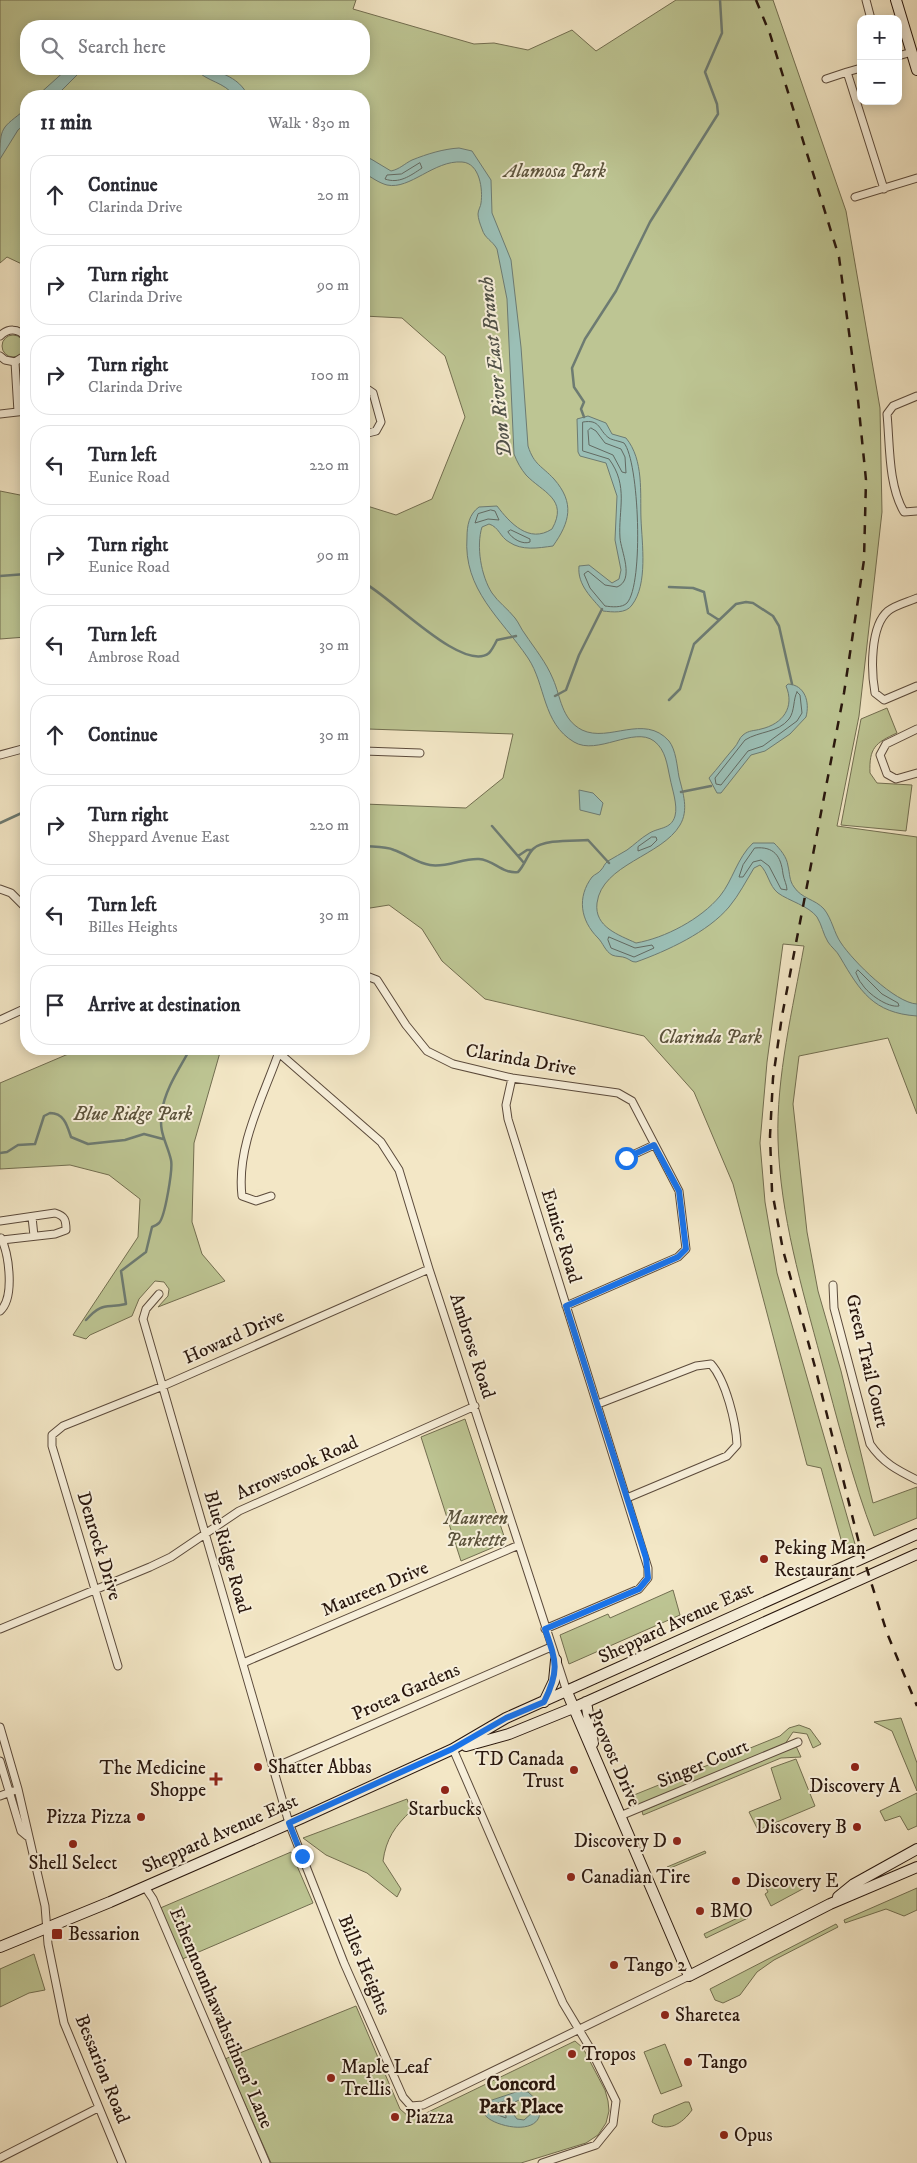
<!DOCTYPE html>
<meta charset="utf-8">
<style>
:root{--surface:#fff;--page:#f7f7f7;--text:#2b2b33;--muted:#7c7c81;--line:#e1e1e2}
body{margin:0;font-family:"IM FELL DW Pica",serif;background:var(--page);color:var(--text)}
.controls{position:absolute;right:15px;top:15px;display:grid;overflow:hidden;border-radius:10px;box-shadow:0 2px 12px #0003}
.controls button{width:45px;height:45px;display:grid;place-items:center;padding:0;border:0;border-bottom:1px solid var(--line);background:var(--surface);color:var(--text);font:25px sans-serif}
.stop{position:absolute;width:15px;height:15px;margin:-11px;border:4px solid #1a73e8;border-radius:50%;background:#fff}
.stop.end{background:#1a73e8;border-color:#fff;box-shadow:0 1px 5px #0008}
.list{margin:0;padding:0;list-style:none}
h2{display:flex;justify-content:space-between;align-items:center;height:65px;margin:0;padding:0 20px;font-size:21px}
h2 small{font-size:16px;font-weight:400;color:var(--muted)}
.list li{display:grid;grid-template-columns:32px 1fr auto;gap:15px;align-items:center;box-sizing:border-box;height:80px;margin:0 10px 10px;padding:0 10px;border:1px solid var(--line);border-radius:20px}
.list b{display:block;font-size:19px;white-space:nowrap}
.list p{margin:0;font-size:16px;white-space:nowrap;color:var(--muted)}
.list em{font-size:16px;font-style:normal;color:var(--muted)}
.icon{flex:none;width:28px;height:28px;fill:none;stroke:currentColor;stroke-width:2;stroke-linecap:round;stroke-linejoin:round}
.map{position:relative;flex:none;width:917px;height:2163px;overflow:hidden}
.search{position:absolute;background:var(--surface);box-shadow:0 2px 12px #0003;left:20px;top:20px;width:350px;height:55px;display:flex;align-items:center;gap:12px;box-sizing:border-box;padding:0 18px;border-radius:20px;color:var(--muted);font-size:19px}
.panel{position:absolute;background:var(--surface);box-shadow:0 2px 12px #0003;left:20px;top:90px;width:350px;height:965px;border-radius:20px}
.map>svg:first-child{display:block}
.green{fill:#bdc593;stroke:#726e50;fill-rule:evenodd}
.water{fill:#9bbfb6;stroke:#6d7b72;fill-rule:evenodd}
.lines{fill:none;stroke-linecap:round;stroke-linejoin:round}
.shore{stroke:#626a62;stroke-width:1}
.stream{stroke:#6d7b72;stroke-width:2.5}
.street-casing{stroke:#5b4a3b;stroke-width:9}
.secondary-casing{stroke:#28160d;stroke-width:12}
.street{stroke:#f7efda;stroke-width:7}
.secondary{stroke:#f7efda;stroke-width:10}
.rail{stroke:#28160d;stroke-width:2.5;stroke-dasharray:9 9;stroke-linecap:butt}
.route{stroke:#1a73e8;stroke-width:6}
.poi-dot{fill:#8f2418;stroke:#f7efda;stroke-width:2}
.labels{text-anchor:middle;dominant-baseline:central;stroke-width:4;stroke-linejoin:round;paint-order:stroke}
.park-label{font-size:19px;font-style:italic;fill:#5c533c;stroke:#f7efda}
.street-label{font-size:19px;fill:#28160d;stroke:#f7efda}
.poi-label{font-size:19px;fill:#28160d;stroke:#f7efda;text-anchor:start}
.water-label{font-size:20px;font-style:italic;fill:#505148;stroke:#f7efda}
.neighbourhood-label{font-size:20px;font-weight:bold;fill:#28160d;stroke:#f7efda}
</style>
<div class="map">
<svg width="917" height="2163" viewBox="0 0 917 2163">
<rect width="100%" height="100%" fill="#f3e7c6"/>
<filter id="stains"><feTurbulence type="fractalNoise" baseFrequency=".004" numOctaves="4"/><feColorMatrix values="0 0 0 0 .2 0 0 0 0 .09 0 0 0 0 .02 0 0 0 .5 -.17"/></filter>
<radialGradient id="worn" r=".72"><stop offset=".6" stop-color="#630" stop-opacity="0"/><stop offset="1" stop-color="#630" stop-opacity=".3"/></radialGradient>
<path class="green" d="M0,0H356L353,9L474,44L494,43L528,50L572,30L596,51L676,0H773L846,211L880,408L882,512L859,716L837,826L917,837V1114L888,1038L799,1056L793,1104L807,1232L818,1291L841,1371L873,1503L917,1487V1518L874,1536C852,1479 837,1418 821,1359C802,1288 780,1215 778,1140C776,1078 793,1007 804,946L783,944L767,1062L760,1143L765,1202L777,1273L855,1544L844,1550L821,1468L807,1465L733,1184L694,1092L644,1036L485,999L442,961L422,929L389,905L364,909V804L466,808L503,778L513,734L368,729L366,680L364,679V505L396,515L432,499L465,417L445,356L402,318L364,316V96H26V266L7,257L0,263ZM26,26H364V69H26Z
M2 346a11 11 0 1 1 22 0a11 11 0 1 1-22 0Z
M0,491L20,495L26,493V637L0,639Z
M887,708L897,733C875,743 869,748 870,773L877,783L912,785L906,831L841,825L861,719Z
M80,1049H221L194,1143L192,1222L202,1254L225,1281L158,1307L168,1296L169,1289L164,1282L155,1281L139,1299L132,1316L90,1335L86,1339L73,1335L138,1237L140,1199L109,1175L70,1165L0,1169V1083Z
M465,1419L506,1542L461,1561L421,1437Z
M673,1590L680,1615L569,1664L560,1635L608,1614L610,1618Z
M901,1718L917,1763V1791L892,1731L874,1722Z
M799,1725L810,1729L821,1744L813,1748L807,1734L793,1732L785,1744L639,1808L634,1795L780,1736L789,1728Z
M796,1746L801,1757L781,1758L643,1815L642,1811Z
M796,1759L815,1806L758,1830L749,1812L781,1799L771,1768Z
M917,1793V1826L908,1830L900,1816L885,1821L880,1811Z
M407,1799L411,1811C395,1826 386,1839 383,1861L401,1889L397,1897L367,1873L326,1855L303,1838Z
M705,1851L706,1853L668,1869L667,1867Z
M291,1852L313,1903L180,1960L158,1909Z
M807,1877L810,1885L771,1906L765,1894L768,1892L766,1888L778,1881L781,1888Z
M917,1888V1910L904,1916L886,1909L845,1923L844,1920Z
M746,1914L748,1918L706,1938L704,1934Z
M836,1924L838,1927L774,1960L757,1972L740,1995L723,2003L715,2000L710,1989Z
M34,1954L45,1990L29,1993L0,2007V1969Z
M356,2006L400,2109L408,2116H420L575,2041L583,2048L605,2090L608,2101L609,2111L606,2123L598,2135L586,2143L521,2163H271L225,2059Z
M665,2044L682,2086L661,2094L644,2052Z
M685,2102H689L692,2110C682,2124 668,2133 652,2122L654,2115Z"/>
<path class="water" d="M67,69H83L56,96H37Z
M195,69C215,69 239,76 248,96H234C225,82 207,82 195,69Z
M26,109V123L18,130L0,159C0,126 1,129 26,109Z
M459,148L472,151L491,180L492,213L511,260L521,347L528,446C534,465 542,466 554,479C575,503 570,522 553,546C538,548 522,551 509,542C500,537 499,527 489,524L482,527C476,546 481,576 492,593C498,602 508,609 515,618C519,623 521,629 525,634C535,649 546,662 553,679C561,697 561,719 582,730C609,743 644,713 669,741C676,750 677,766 679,777C683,793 689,810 680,825C662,856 602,864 597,903C594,927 619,935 636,943C665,938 701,919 720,896C733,880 737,858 753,843H774C780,849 787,857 788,866C790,874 789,880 794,887C802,899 815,899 824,909C832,919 834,933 841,943C853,961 895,1003 917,1004V1016C873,1013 860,991 840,957C837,951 831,947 828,942C823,934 822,925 817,917C809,906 789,901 778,893C769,886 768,872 760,865L754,868C746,881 739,895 729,907C708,932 667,951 636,962C631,962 631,960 626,958C622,956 616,957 612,955C605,951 603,943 598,938C580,920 577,897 592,877C595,874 599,873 601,870C604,867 604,864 608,861C614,857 621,854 627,850C634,845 641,838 648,834C658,827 671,830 675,816C678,805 672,789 670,778C667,765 666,750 654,741C634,726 597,756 574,742C542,723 546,685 528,658C501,618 463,590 467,537C467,526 469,514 479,507L497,506C510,523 529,544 552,529C569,499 542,492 526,475C521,469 517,462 514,454L507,299L497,249C492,240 485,239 482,229C480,224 478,218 478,214C478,210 481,206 481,203C483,190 480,163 462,162C434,160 410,190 387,185C379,183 371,177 364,173V157L371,159L391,171C400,169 404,164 412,160C427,154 443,149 459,148Z
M588,416L606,423L612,434L626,438C644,460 640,493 641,519C642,544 648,584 632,605C626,614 612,612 603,611C592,598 577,585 579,566L589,565L612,583L619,579L621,570L615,540L617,496L606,463L580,456L578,452L577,419Z
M788,684C805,685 810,702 806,717L790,734L765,751L751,755L721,793H717L709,778C718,768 726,757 734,748C738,744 739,738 743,735C749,730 754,731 761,729C783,724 795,707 786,686Z
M579,790L593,793L603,803L600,815L580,810Z
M519,2091L528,2092L539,2102C549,2140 493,2127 485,2115C482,2110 485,2105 489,2101ZM521,2099C529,2100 533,2105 532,2113L524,2120L517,2119L511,2111L515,2102Z"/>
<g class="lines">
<path class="shore" d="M420,163L422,168C410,176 399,184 385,179L387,175L401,174Z
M583,422C601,419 598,430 609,438C612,440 619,441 624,443C639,461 644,584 627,603C622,608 612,607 605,606L590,588L584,574L588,571L605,585L617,587C635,580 621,551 620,538C618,510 629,486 609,459L583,451Z
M591,428L596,431L605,443L621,449L625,457L626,473L622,472L613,455L589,445L588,431Z
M491,510L495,511L499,520L488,519L475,523L478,514Z
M511,530L530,539V542C523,545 512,539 508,532Z
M797,692L800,695L802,713L797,721L763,746L748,751L721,785L716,784L715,778L745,740C759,731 778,733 789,719C795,711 793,699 797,692Z
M652,837H656L657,840L651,846L638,851V847Z
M755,848C774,846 781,856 783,874C784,880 787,885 787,890L781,889L769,866L761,860L753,862L743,877H739L743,865Z
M609,937L635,948L652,945L654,948L634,957L611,948L608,940Z
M858,970L882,994L898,1003L899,1006C888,1008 868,994 862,984C859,981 858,977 856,973Z
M506,2101V2118L490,2112L492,2105Z"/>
<path class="stream" d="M584,417L581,409L584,402L574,387L572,368L585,339L616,291L650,222L718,114L717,104L705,72L722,33L720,0
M0,576L26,574
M364,583C389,595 463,674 489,653C492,650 495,644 497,640L516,636
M669,587L693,588L704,592L708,613L719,620
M555,696L566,690L579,655L602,609
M669,700L680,689L694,644L736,604L746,602L753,603L773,616L779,626L792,684
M681,792L711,786
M0,823L26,811
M492,826L524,863
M364,846C373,847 385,846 394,850C406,854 417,863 430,865C446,868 463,858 479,859C494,860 502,874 518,872C525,865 527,855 533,849C543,839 575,841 588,840L609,863
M518,856L527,850H532
M0,1153L7,1152L18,1145L35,1144L44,1116L50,1113C64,1113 67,1125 71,1137L88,1144L125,1140L144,1134L163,1139
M86,1320C103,1301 106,1309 126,1304L121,1271L146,1252L152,1227C155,1226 157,1225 159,1223C165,1217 173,1169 171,1160C167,1142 158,1133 162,1111C165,1089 180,1068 190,1049"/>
<g class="street-casing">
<path id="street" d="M866,0L871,19
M898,56L912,52
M861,68L847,72L884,189
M826,79L847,72
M855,197L917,178
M0,336C8,328 18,328 26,337
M0,356L5,360L15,362L26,355
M15,362L18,412
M364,387L373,393L381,422L376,431L364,434
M917,396L893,406L887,414C890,444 888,485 904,512L917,511
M0,414L26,411
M917,598C908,602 895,605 888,611C870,626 871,671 875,693L884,700L917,686
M917,729L886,744L880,755L887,774L896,779L917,773
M364,751L420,753
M0,755L26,748
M0,889L11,893L26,908
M364,975L377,980L406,1025L427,1051L453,1064L512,1078L618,1093L632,1101L679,1191L686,1249L678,1257L566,1306
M0,1020L26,1008
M279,1053L381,1142L399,1170L429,1269L567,1692
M512,1078L506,1105L508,1119L648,1568V1578L639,1589L545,1629
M626,1158L654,1145
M271,1196L256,1201L242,1196C236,1145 264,1096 280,1049
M32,1217L34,1236
M0,1221L55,1213C65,1216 66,1220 66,1230L55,1234L2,1240
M833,1285L834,1308L870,1444C883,1463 897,1470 917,1480
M159,1294L146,1309L143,1319L289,1823L344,1963L403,2097L411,2106L423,2105L689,1976
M0,1311C15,1298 9,1254 1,1238
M598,1404L696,1366L711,1364C726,1381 736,1422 737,1445L727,1456L627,1498
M0,1629L150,1567L171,1557L239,1511L475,1406
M243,1663L519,1545
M118,1666L52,1446V1435L63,1426L163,1386L429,1269
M0,1727L18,1789L45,1906L48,1944L64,2023L122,2163
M453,1749L563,2003L590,2048L616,2101L613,2124L596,2145L542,2163
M0,1761L21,1831L27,1836
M273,1768L551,1647
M0,1796L13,1791
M620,1816L798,1742
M145,1887L153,1899L266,2163
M0,2158L98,2108"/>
</g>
<g class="secondary-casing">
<path id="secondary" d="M896,0L917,70
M567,1692L689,1976L830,1904L917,1867
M544,1702L554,1681L556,1660
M586,1702L593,1743
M466,1746L509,1734L573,1708L917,1554
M838,1897L854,1884L917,1849
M0,1947L110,1902L302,1818L453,1749L506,1718L917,1534"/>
</g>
<use href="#street" class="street"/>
<use href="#secondary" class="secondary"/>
<path class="rail" d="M756,0L770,34L839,257L858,400L866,480L864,560L844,693L782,1016L773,1078L770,1136L772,1191L783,1250L815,1367L860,1547L887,1633L917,1706"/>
</g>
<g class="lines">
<path class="route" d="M302,1856L289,1823L452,1749L506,1718L544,1702C560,1670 556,1661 545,1629L639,1589L648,1578L646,1558L566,1306L678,1257L686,1249L679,1191L654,1145L626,1158"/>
</g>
<g class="poi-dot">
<circle cx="764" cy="1559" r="5"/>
<circle cx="258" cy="1767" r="5"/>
<circle cx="855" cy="1767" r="5"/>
<circle cx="574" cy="1770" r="5"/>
<path d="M213.5 1771.5h5v5h5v5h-5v5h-5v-5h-5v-5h5z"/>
<circle cx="445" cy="1790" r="5"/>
<circle cx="141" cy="1817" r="5"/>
<circle cx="857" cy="1827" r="5"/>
<circle cx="677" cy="1841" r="5"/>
<circle cx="73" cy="1844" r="5"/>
<circle cx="571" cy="1877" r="5"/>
<circle cx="736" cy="1881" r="5"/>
<circle cx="700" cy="1911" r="5"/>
<rect x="51" y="1928" width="12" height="12" rx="2.5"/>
<circle cx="614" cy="1965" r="5"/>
<circle cx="665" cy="2015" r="5"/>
<circle cx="572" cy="2054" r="5"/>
<circle cx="688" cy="2062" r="5"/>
<circle cx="331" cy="2078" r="5"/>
<circle cx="395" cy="2117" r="5"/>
<circle cx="724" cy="2135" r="5"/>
</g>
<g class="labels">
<g class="park-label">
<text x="555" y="171">Alamosa Park</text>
<text x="710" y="1037">Clarinda Park</text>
<text x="133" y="1114">Blue Ridge Park</text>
<text x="476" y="1518">Maureen<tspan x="476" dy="22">Parkette</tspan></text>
</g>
<g class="street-label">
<text transform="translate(521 1060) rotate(10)">Clarinda Drive</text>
<text transform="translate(561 1236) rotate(73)">Eunice Road</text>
<text transform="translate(234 1337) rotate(-24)">Howard Drive</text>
<text transform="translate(472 1346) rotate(72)">Ambrose Road</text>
<text transform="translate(867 1361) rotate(77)">Green Trail Court</text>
<text transform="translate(297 1468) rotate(-24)">Arrowstook Road</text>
<text transform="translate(99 1546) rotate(73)">Denrock Drive</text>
<text transform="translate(227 1552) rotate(74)">Blue Ridge Road</text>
<text transform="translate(375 1589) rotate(-23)">Maureen Drive</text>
<text transform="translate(676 1623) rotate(-25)">Sheppard Avenue East</text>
<text transform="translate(406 1692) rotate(-24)">Protea Gardens</text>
<text transform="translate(614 1758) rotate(66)">Provost Drive</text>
<text transform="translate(703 1764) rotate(-23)">Singer Court</text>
<text transform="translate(220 1834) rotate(-24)">Sheppard Avenue East</text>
<text transform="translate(364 1965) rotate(67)">Billes Heights</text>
<text transform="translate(221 2018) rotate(67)">Ethennonnhawahstihnen' Lane</text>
<text transform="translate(102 2069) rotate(68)">Bessarion Road</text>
</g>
<g class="poi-label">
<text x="774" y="1548">Peking Man<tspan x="774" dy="22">Restaurant</tspan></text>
<text x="564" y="1759" text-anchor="end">TD Canada<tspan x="564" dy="22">Trust</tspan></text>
<text x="268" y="1767">Shatter Abbas</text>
<text x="206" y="1768" text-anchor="end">The Medicine<tspan x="206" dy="22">Shoppe</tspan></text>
<text x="855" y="1786" text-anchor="middle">Discovery A</text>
<text x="445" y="1809" text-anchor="middle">Starbucks</text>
<text x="131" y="1817" text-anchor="end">Pizza Pizza</text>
<text x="847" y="1827" text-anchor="end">Discovery B</text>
<text x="667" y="1841" text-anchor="end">Discovery D</text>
<text x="73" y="1863" text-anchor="middle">Shell Select</text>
<text x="581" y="1877">Canadian Tire</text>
<text x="746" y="1881">Discovery E</text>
<text x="710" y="1911">BMO</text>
<text x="68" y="1934">Bessarion</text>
<text x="624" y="1965">Tango 2</text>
<text x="675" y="2015">Sharetea</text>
<text x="582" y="2054">Tropos</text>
<text x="698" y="2062">Tango</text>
<text x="341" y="2067">Maple Leaf<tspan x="341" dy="22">Trellis</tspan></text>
<text x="405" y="2117">Piazza</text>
<text x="734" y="2135">Opus</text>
</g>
<g class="water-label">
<text transform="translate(496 367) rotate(-96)">Don River East Branch</text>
</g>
<g class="neighbourhood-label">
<text x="521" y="2084">Concord<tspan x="521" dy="23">Park Place</tspan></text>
</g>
</g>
<rect width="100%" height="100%" filter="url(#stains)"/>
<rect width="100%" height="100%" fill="url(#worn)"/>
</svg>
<div class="controls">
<button>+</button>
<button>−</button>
</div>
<div class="stop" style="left:626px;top:1158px"></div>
<div class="stop end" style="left:302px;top:1856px"></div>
<div class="search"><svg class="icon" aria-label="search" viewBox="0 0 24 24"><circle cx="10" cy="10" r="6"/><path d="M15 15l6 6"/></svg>Search here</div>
<section class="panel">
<h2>11 min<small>Walk · 830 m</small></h2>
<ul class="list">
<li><svg class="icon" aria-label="ahead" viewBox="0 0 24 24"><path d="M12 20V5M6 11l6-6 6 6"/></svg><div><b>Continue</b><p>Clarinda Drive</p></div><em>20 m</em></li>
<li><svg class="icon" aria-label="right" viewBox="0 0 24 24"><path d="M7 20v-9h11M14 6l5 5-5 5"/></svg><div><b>Turn right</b><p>Clarinda Drive</p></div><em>90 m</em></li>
<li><svg class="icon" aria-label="right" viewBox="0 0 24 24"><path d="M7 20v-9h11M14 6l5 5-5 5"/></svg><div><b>Turn right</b><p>Clarinda Drive</p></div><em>100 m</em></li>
<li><svg class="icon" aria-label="left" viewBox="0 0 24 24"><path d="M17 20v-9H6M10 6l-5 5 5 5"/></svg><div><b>Turn left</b><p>Eunice Road</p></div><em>220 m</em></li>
<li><svg class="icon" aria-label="right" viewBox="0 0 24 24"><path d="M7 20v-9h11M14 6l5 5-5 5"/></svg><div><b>Turn right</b><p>Eunice Road</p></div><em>90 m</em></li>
<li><svg class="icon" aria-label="left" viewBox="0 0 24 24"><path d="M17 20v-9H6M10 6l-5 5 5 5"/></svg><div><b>Turn left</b><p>Ambrose Road</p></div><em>30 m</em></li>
<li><svg class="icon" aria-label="ahead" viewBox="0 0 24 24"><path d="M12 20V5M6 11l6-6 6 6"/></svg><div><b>Continue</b></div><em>30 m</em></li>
<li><svg class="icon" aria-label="right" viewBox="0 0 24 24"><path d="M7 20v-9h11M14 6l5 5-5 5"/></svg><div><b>Turn right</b><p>Sheppard Avenue East</p></div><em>220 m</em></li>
<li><svg class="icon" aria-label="left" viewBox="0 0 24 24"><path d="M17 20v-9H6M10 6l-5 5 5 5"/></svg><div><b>Turn left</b><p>Billes Heights</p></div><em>30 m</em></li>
<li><svg class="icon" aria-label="arrive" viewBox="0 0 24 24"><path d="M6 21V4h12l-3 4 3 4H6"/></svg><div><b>Arrive at destination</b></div></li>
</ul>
</section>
</div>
